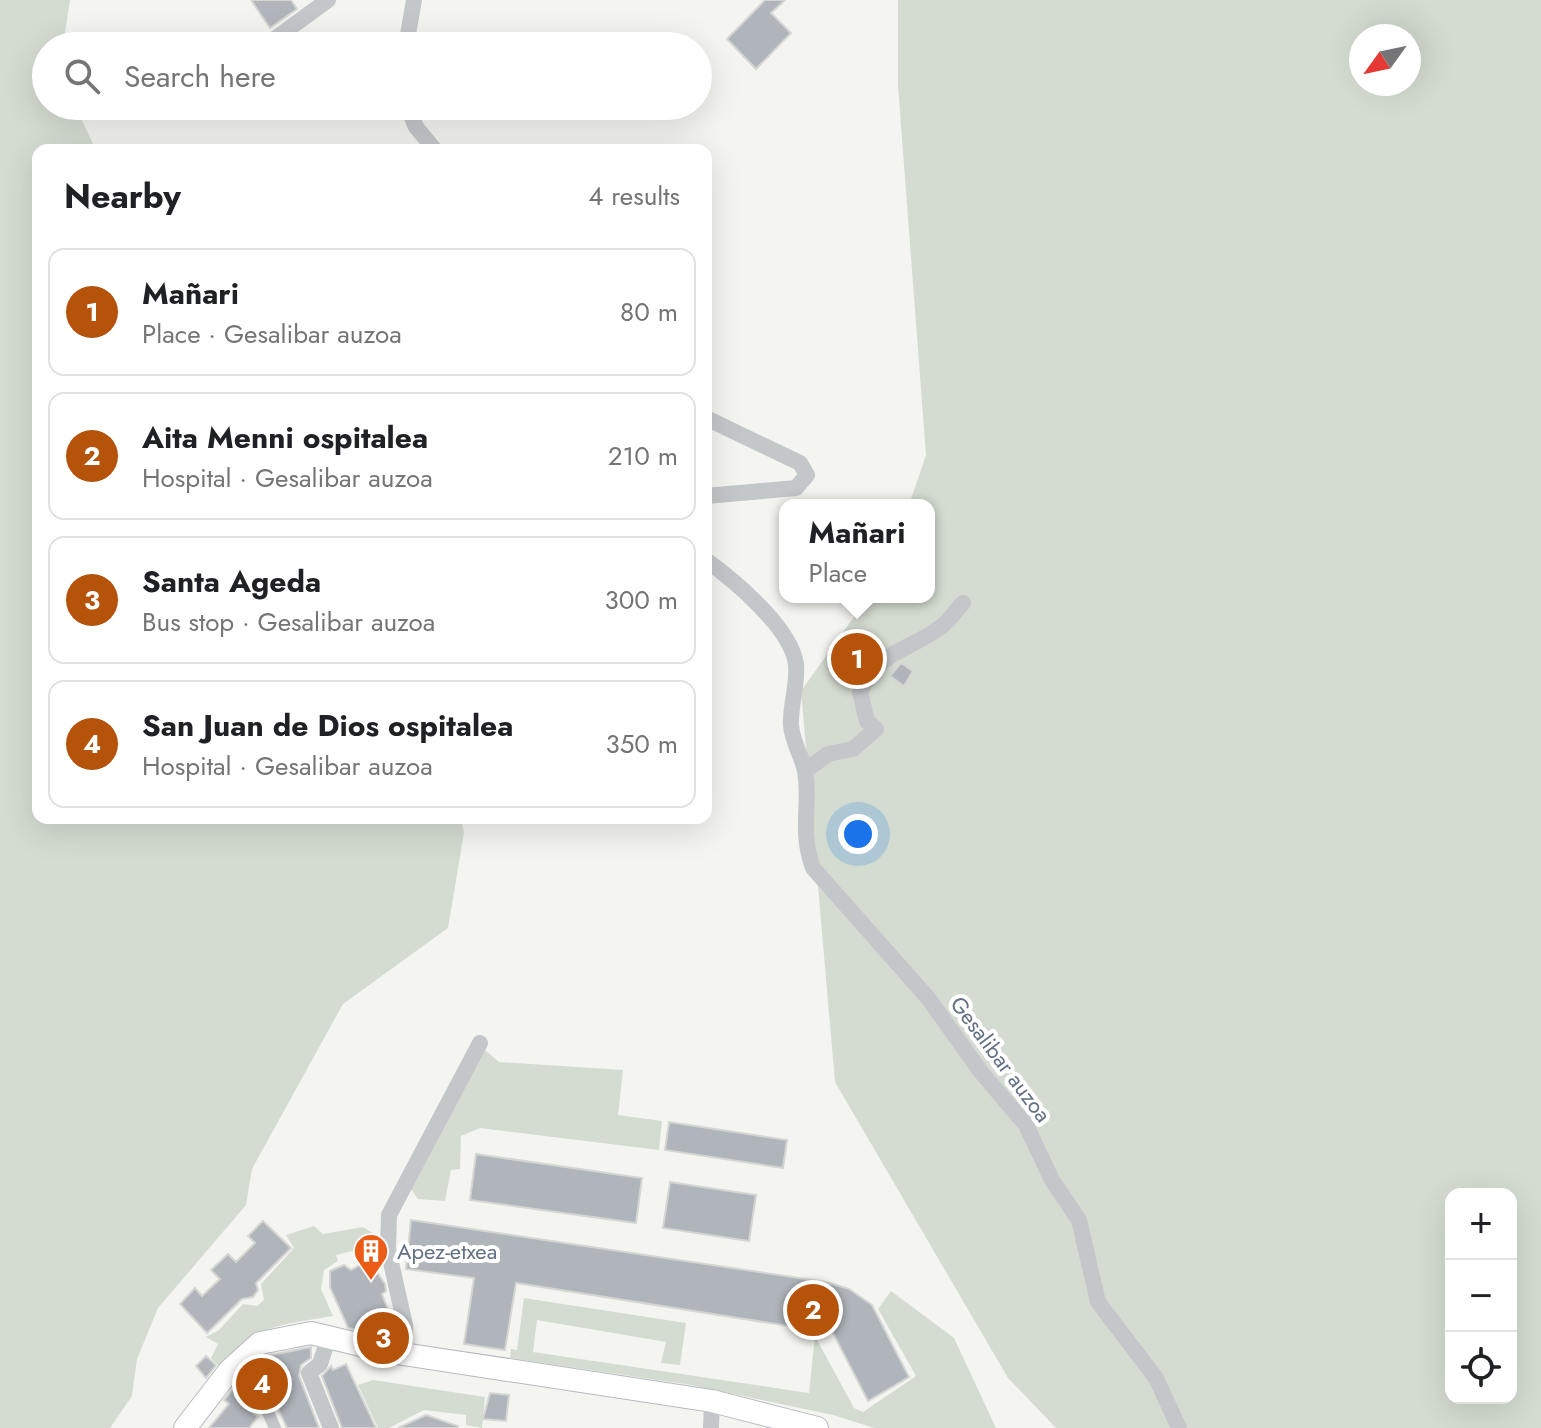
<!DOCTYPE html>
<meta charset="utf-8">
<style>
:root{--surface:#fff;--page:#f2f2f2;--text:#202124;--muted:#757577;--line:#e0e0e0;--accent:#b45309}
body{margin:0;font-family:Jost,sans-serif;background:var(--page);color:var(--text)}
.controls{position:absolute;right:24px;bottom:24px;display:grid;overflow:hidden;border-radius:16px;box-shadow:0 8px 32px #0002}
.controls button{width:72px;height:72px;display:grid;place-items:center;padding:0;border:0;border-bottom:2px solid var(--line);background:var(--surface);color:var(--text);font:40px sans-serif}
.compass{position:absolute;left:1349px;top:24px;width:72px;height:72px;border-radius:50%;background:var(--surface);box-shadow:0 8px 32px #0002;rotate:237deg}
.you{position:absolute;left:858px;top:834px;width:28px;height:28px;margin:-20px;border:6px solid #fff;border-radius:50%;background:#1a73e8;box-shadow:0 0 0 12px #1a73e833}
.badge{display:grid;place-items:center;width:52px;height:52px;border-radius:50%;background:var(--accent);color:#fff;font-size:26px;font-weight:700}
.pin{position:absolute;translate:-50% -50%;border:4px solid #fff;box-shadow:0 2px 8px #0006}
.popup{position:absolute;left:779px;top:499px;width:156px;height:104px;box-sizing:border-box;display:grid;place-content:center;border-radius:16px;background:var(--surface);filter:drop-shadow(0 2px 6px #0005);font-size:26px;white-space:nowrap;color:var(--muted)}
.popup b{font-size:30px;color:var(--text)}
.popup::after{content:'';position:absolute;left:50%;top:100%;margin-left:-16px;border:16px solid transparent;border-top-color:var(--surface)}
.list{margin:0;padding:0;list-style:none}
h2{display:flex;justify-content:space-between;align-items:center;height:104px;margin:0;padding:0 32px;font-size:34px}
h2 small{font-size:26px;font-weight:400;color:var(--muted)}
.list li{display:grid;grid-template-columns:52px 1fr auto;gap:24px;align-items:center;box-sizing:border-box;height:128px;margin:0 16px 16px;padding:0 16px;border:2px solid var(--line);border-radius:16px}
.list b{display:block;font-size:30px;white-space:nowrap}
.list p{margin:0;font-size:26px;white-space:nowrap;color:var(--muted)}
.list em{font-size:26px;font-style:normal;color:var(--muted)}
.icon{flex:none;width:44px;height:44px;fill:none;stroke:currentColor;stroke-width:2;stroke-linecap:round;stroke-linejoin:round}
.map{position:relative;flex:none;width:1541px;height:1428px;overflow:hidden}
.search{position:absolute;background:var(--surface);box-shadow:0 8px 32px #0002;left:32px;top:32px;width:680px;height:88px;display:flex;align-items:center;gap:20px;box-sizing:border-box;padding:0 28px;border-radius:44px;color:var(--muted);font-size:30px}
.panel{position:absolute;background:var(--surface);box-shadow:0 8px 32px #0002;left:32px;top:144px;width:680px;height:680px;border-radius:16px}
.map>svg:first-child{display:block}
.green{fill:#d4dcd1;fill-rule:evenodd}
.building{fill:#afb5bb;stroke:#d5d6d3;stroke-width:2}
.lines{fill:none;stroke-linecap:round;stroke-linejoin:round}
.secondary-casing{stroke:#b6babf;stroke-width:24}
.pedestrian{stroke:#c4c7ca;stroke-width:12}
.minor{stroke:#c4c7ca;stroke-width:16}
.secondary{stroke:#fff;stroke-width:22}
.labels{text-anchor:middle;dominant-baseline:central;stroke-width:8;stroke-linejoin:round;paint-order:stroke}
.street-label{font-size:22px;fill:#627183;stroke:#fff}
.poi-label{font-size:22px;fill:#627183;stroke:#fff;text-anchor:start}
</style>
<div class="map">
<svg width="1541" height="1428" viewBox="0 0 1541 1428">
<rect width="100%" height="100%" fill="#f4f5f0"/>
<path class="green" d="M0,0H70L63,46H46V106H75L96,150H38V818H461L464,833L448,928L343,1004L252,1169L246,1205L158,1308L137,1359L132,1396L110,1428H0Z
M898,0H1541V1428H1056L1008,1378L835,1082L801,691L868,597H929V505H909L926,455L898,86ZM1361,36H1409V84H1361ZM1451,1194H1511V1398H1451Z
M485,1050L499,1062L623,1070L618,1115L662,1121L659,1150L480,1128L461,1136L460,1169L451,1170L445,1201L418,1199L410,1188Z
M314,1226L323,1234L363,1227L374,1234L373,1246L336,1255L338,1261L324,1270L321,1289L333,1316C281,1325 255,1324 220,1367L211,1358L218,1344L206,1337L219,1330L243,1304L257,1306L264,1300L261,1284L294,1248L286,1235Z
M891,1291L954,1338L996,1428H874L833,1415L691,1385L510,1358L511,1349L517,1350L524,1298L686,1323L680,1365L661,1363L666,1342L537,1320L533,1352L809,1393L815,1336L854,1408L863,1412L916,1376L878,1309Z
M373,1380L485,1397L482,1428L466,1425V1415L424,1410L389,1428H378L358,1385Z"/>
<path class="building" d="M251,0H291L297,9L270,28Z
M765,0H785L771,13L791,33L756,69L727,39Z
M853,645L861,652L866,646L876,654L855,678L837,664Z
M901,663L913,671L904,686L890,676Z
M669,1122L787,1140L783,1168L665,1150Z
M476,1154L642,1178L636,1223L470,1200Z
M670,1182L756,1195L749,1241L663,1228Z
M411,1220L826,1282L849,1289L872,1305L909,1377L868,1401L833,1333L516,1283L505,1350L464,1344L474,1278L406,1269Z
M263,1221L291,1248L256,1283L258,1290L253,1297L242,1299L207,1333L180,1304L195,1288L202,1296L220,1279L211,1270L228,1254L236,1262L255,1243L248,1236Z
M369,1260L385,1284L386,1291L382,1294L393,1323L372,1333L348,1328L330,1287V1271L344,1265L351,1270Z
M311,1347V1358L301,1365L299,1376L319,1428H287L257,1364L266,1356Z
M206,1356L216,1365L206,1378L196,1366Z
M346,1364L376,1428H342L322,1376L331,1366L333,1370Z
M238,1383L253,1395L244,1406L258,1417L249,1428H209L229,1404L224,1400Z
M490,1393L509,1395L506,1421L483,1419Z
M426,1415L458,1426L457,1428H398Z"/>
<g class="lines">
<g class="secondary-casing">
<path id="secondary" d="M185,1428L229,1371L260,1343L311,1333L390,1352L712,1401L817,1428"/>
</g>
<path class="pedestrian" d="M263,1401L275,1428"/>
<path class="minor" d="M265,46L328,0
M406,46L414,0
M407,106L416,127L435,150
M706,418L800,463L807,475L796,488L706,496
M706,560C735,581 791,628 796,664C798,685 790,705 791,725C792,742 802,756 805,771C811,805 799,830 813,868L928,998L981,1072L1026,1125L1052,1180L1079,1220L1098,1302L1156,1378L1179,1428
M805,771L828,754L853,749L876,729L867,721L860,692C882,648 908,652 942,626C950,620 956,610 963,603
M329,1336L320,1364L309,1373L331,1428
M405,1355V1325L388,1249L389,1215L480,1043
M711,1428L712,1401"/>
<use href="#secondary" class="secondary"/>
</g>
<defs>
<g id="building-pin" transform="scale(1.8)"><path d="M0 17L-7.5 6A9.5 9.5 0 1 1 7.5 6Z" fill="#ed5c17" stroke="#fff"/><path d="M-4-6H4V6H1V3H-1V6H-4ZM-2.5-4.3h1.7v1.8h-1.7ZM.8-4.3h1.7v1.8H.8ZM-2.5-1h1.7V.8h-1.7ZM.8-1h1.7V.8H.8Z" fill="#fff"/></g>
</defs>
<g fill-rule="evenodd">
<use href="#building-pin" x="371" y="1251"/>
</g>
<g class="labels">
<g class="street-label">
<text transform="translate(1001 1059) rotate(53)">Gesalibar auzoa</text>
</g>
<g class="poi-label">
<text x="397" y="1251">Apez-etxea</text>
</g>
</g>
</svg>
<div class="controls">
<button>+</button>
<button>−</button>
<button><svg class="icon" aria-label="locate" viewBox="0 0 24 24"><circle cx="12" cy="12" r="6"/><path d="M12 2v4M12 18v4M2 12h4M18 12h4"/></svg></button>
</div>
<svg class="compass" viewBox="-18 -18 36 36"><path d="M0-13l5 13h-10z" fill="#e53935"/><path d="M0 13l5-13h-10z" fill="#757577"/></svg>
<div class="you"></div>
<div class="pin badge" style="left:857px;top:659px">1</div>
<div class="popup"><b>Mañari</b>Place</div>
<div class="pin badge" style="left:813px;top:1310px">2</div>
<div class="pin badge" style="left:383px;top:1338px">3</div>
<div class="pin badge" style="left:262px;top:1384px">4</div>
<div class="search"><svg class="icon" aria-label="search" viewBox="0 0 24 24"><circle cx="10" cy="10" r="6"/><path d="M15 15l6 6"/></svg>Search here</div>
<section class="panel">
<h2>Nearby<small>4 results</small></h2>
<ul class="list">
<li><span class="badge">1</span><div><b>Mañari</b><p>Place · Gesalibar auzoa</p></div><em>80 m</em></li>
<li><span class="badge">2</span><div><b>Aita Menni ospitalea</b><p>Hospital · Gesalibar auzoa</p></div><em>210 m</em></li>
<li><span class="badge">3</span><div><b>Santa Ageda</b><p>Bus stop · Gesalibar auzoa</p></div><em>300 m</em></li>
<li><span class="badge">4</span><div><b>San Juan de Dios ospitalea</b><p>Hospital · Gesalibar auzoa</p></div><em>350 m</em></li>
</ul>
</section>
</div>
